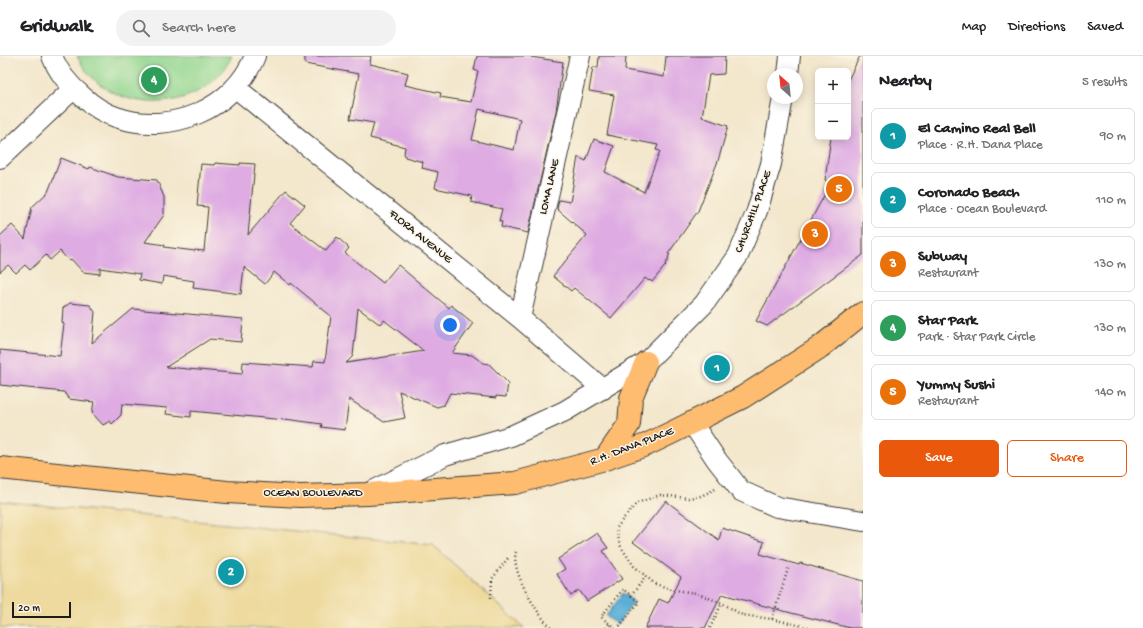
<!DOCTYPE html>
<meta charset="utf-8">
<style>
:root{--surface:#fff;--page:#f2f2f2;--text:#202124;--muted:#757577;--line:#e0e0e0;--accent:#ea580c}
body{margin:0;font-family:"Gochi Hand",sans-serif;background:var(--page);color:var(--text)}
.controls{position:absolute;right:12px;top:12px;display:grid;overflow:hidden;border-radius:6px;box-shadow:0 2px 10px #0003}
.controls button{width:36px;height:36px;display:grid;place-items:center;padding:0;border:0;border-bottom:1px solid var(--line);background:var(--surface);color:var(--text);font:20px sans-serif}
.compass{position:absolute;left:767px;top:12px;width:36px;height:36px;border-radius:50%;background:var(--surface);box-shadow:0 2px 10px #0003;rotate:333deg}
.scale{position:absolute;left:12px;bottom:10px;width:59px;box-sizing:border-box;padding-left:4px;border:2px solid #1c1c1c;border-top:0;font-size:11px;line-height:14px;white-space:nowrap;color:#1c1c1c;-webkit-text-stroke:3px #fcf5e5;paint-order:stroke}
.you{position:absolute;left:450px;top:269px;width:14px;height:14px;margin:-10px;border:3px solid #fff;border-radius:50%;background:#1a73e8;box-shadow:0 0 0 6px #1a73e833}
.badge{display:grid;place-items:center;width:26px;height:26px;border-radius:50%;background:var(--accent);color:#fff;font-size:13px;font-weight:700}
.pin{position:absolute;translate:-50% -50%;border:2px solid #fff;box-shadow:0 1px 4px #0006}
.list{margin:0;padding:0;list-style:none}
h2{display:flex;justify-content:space-between;align-items:center;height:52px;margin:0;padding:0 16px;font-size:17px}
h2 small{font-size:13px;font-weight:400;color:var(--muted)}
.list li{display:grid;grid-template-columns:26px 1fr auto;gap:12px;align-items:center;box-sizing:border-box;height:56px;margin:0 8px 8px;padding:0 8px;border:1px solid var(--line);border-radius:6px}
.list b{display:block;font-size:15px;white-space:nowrap}
.list p{margin:0;font-size:13px;white-space:nowrap;color:var(--muted)}
.list em{font-size:13px;font-style:normal;color:var(--muted)}
.actions{display:flex;gap:8px;padding:12px 16px}
.actions a{flex:1;padding:9px 0;border:1px solid var(--accent);border-radius:6px;text-align:center;font-size:14px;color:var(--accent)}
.actions .main{background:var(--accent);color:#fff}
.icon{flex:none;width:22px;height:22px;fill:none;stroke:currentColor;stroke-width:2;stroke-linecap:round;stroke-linejoin:round}
.map{position:relative;flex:none;width:863px;height:572px;overflow:hidden}
header{display:flex;align-items:center;gap:24px;box-sizing:border-box;height:56px;padding:0 20px;background:var(--surface);border-bottom:1px solid var(--line)}
header strong{font-size:19px}
nav{display:flex;gap:22px;margin-inline-start:auto;font-size:14px}
.search{width:280px;height:36px;background:var(--page);display:flex;align-items:center;gap:10px;box-sizing:border-box;padding:0 14px;border-radius:22px;color:var(--muted);font-size:15px}
main{display:flex}
aside{flex:1;background:var(--surface)}
.map>svg:first-child{display:block}
.green{fill:#91d68f;stroke:#567956}
.sand{fill:#eeda9e;stroke:#857b5d}
.water{fill:#5aafd7;stroke:#3b667a}
.building{fill:#deabe3;fill-rule:evenodd}
.lines{fill:none;stroke-linecap:round;stroke-linejoin:round}
.minor-casing{stroke:#3c3a36;stroke-width:22}
.major-casing{stroke:#3c3a36;stroke-width:24}
.path{stroke:#3c3a36;stroke-width:2.5;stroke-dasharray:1 3;stroke-linecap:butt}
.minor{stroke:#fff;stroke-width:20}
.major{stroke:#fdbc6f;stroke-width:22}
.labels{text-anchor:middle;dominant-baseline:central;stroke-width:3;stroke-linejoin:round;paint-order:stroke}
.street-label{font-size:12px;fill:#1c1c1c;stroke:#fcf5e5}
</style>
<header>
<strong>Gridwalk</strong>
<div class="search"><svg class="icon" aria-label="search" viewBox="0 0 24 24"><circle cx="10" cy="10" r="6"/><path d="M15 15l6 6"/></svg>Search here</div>
<nav><a>Map</a><a>Directions</a><a>Saved</a></nav>
</header>
<main>
<div class="map">
<svg width="863" height="572" viewBox="0 0 863 572">
<rect width="100%" height="100%" fill="#fcf5e5"/>
<filter id="ink" filterUnits="userSpaceOnUse"><feTurbulence type="fractalNoise" baseFrequency=".025" numOctaves="2"/><feDisplacementMap in="SourceGraphic" scale="8" xChannelSelector="R" yChannelSelector="G"/><feConvolveMatrix kernelMatrix="1 2 1 2 8 2 1 2 1" color-interpolation-filters="sRGB"/></filter>
<filter id="wash" filterUnits="userSpaceOnUse"><feTurbulence type="fractalNoise" baseFrequency=".012" numOctaves="4" result="noise"/><feDisplacementMap in="SourceGraphic" scale="16" xChannelSelector="R" yChannelSelector="G"/><feGaussianBlur stdDeviation="0.9" result="paint"/><feColorMatrix in="noise" values="0 0 0 0 0 0 0 0 0 0 0 0 0 0 0 0 0 1.4 0 .05"/><feComposite in="paint" operator="in"/></filter>
<g filter="url(#wash)">
<rect width="100%" height="100%" fill="#f3e7cc"/>
<path class="green" d="M77,0H232C202,62 106,61 77,0Z"/>
<path class="sand" d="M0,445L433,489L524,572H0Z"/>
<path class="water" d="M623,537L634,546L617,569L606,560Z"/>
<g id="blocks">
<path class="building" d="M305,0H371L370,8L408,17L405,29L441,37L440,41L471,46L478,15L474,14L477,0H532L531,1L563,6L556,55L528,177L501,171L502,166L499,165L502,153L471,146L472,140L435,132L438,116L422,112L423,106L405,101V99L404,98L405,91L370,82L374,67L350,63L359,18L305,8ZM479,53L520,63L514,94L472,84Z
M599,0H626L625,14L664,21L666,0H725L724,18L709,19L702,61L728,70L718,105L698,155L668,198L670,199L668,201L669,203L665,208L666,209L652,226L650,224L649,225L645,222L611,262L574,232L571,235L553,220L587,179L557,153L559,144L570,146L578,101L586,105L594,83L614,90L605,116L644,136L660,95L656,94L658,89L607,79L614,39L589,35L593,11L598,12Z
M860,0H863V199L767,270L756,265L831,127L825,124L831,81H848V24Z
M61,102L89,113L90,111L118,121L157,124L164,141V159L145,186L165,189L164,191L195,195V194L204,195L208,151L197,150L201,108L214,109L215,107L240,109V107L255,108L248,179L286,134L305,149L290,167L326,195L337,181L349,192L345,197L383,227L398,209L449,252L451,249L473,267L452,297L472,299L483,307L489,308L508,327L506,341L496,340V342L450,337L444,349L437,351L399,335L405,362L384,366L349,343L345,374L321,371L322,368L285,363V364L191,355V361L166,358L167,352L122,348L121,359L112,368L110,365L103,369L92,357L94,346L69,343L64,336L0,329V294L60,300L64,268L62,266L63,252L70,247L90,249L95,256L92,287L133,253L243,263L241,286L210,283L166,311L242,318L243,306L313,311L314,305L325,306L331,260L291,227L290,229L274,216L265,228L244,211L241,238L193,232L194,225L163,220L162,228L139,224L140,218L100,212V218L83,216L71,203L69,205L60,195L50,204L46,199L30,214L25,209L16,217L8,209L0,216V180L12,169L25,183L32,151L48,136ZM358,252L378,267L381,268L384,264L424,295L346,307L353,300Z
M666,445L719,484L722,472L764,486L760,498L799,509L800,507L863,525V572H850L772,552L722,538L705,572H645L659,543L668,547L681,521L633,486Z
M597,477L608,492L603,495L622,523L587,545L579,534L571,540L557,518L565,513L558,503Z"/>
</g>
</g>
<g filter="url(#ink)">
<use href="#blocks" fill-opacity="0" stroke="#3c3a36" stroke-width="1"/>
<g class="lines">
<g class="minor-casing">
<path id="minor" d="M52,0C58,16 70,30 83,41C92,49 104,57 116,61C170,80 234,53 255,0
M788,18L790,0
M236,32L520,262L603,333
M0,102L73,33
M520,262L580,0
M692,367L716,403L741,435L777,451L863,465
M369,437L445,399L511,380L565,355L646,306L704,248L738,200L757,155L771,108L783,42"/>
</g>
<g class="major-casing">
<path id="major" d="M605,403L629,368L631,342L646,306
M0,412L227,436L300,440L368,438L515,427L605,403L646,389L673,376L743,341L819,292L863,257"/>
</g>
<path class="path" d="M715,433L701,440L688,442L660,439L637,447L623,463L616,473L621,491L634,510L655,528L675,534L696,537L722,547L742,559L772,563L810,572
M516,496C510,515 538,559 551,572
M631,540L646,520
M491,542L492,523L508,502
M772,563L789,510
M606,572L610,568
M615,572L601,561L623,533L639,546L618,572
M710,572L722,547"/>
<use href="#minor" class="minor"/>
<use href="#major" class="major"/>
</g>
</g>
<g class="labels">
<g class="street-label">
<text transform="translate(550 131) rotate(-77)">LOMA LANE</text>
<text transform="translate(754 156) rotate(-70)">CHURCHILL PLACE</text>
<text transform="translate(420 181) rotate(39)">FLORA AVENUE</text>
<text transform="translate(632 391) rotate(-21)">R.H. DANA PLACE</text>
<text x="313" y="438">OCEAN BOULEVARD</text>
</g>
</g>
</svg>
<div class="controls">
<button>+</button>
<button>−</button>
</div>
<svg class="compass" viewBox="-18 -18 36 36"><path d="M0-13l5 13h-10z" fill="#e53935"/><path d="M0 13l5-13h-10z" fill="#757577"/></svg>
<div class="scale">20 m</div>
<div class="you"></div>
<div class="pin badge" style="left:717px;top:312px;background:#0f9aa8">1</div>
<div class="pin badge" style="left:231px;top:516px;background:#0f9aa8">2</div>
<div class="pin badge" style="left:815px;top:178px;background:#e8710a">3</div>
<div class="pin badge" style="left:154px;top:24px;background:#2e9e5b">4</div>
<div class="pin badge" style="left:839px;top:133px;background:#e8710a">5</div>
</div>
<aside>
<h2>Nearby<small>5 results</small></h2>
<ul class="list">
<li><span class="badge" style="background:#0f9aa8">1</span><div><b>El Camino Real Bell</b><p>Place · R.H. Dana Place</p></div><em>90 m</em></li>
<li><span class="badge" style="background:#0f9aa8">2</span><div><b>Coronado Beach</b><p>Place · Ocean Boulevard</p></div><em>110 m</em></li>
<li><span class="badge" style="background:#e8710a">3</span><div><b>Subway</b><p>Restaurant</p></div><em>130 m</em></li>
<li><span class="badge" style="background:#2e9e5b">4</span><div><b>Star Park</b><p>Park · Star Park Circle</p></div><em>130 m</em></li>
<li><span class="badge" style="background:#e8710a">5</span><div><b>Yummy Sushi</b><p>Restaurant</p></div><em>140 m</em></li>
</ul>
<div class="actions"><a class="main">Save</a><a>Share</a></div>
</aside>
</main>
